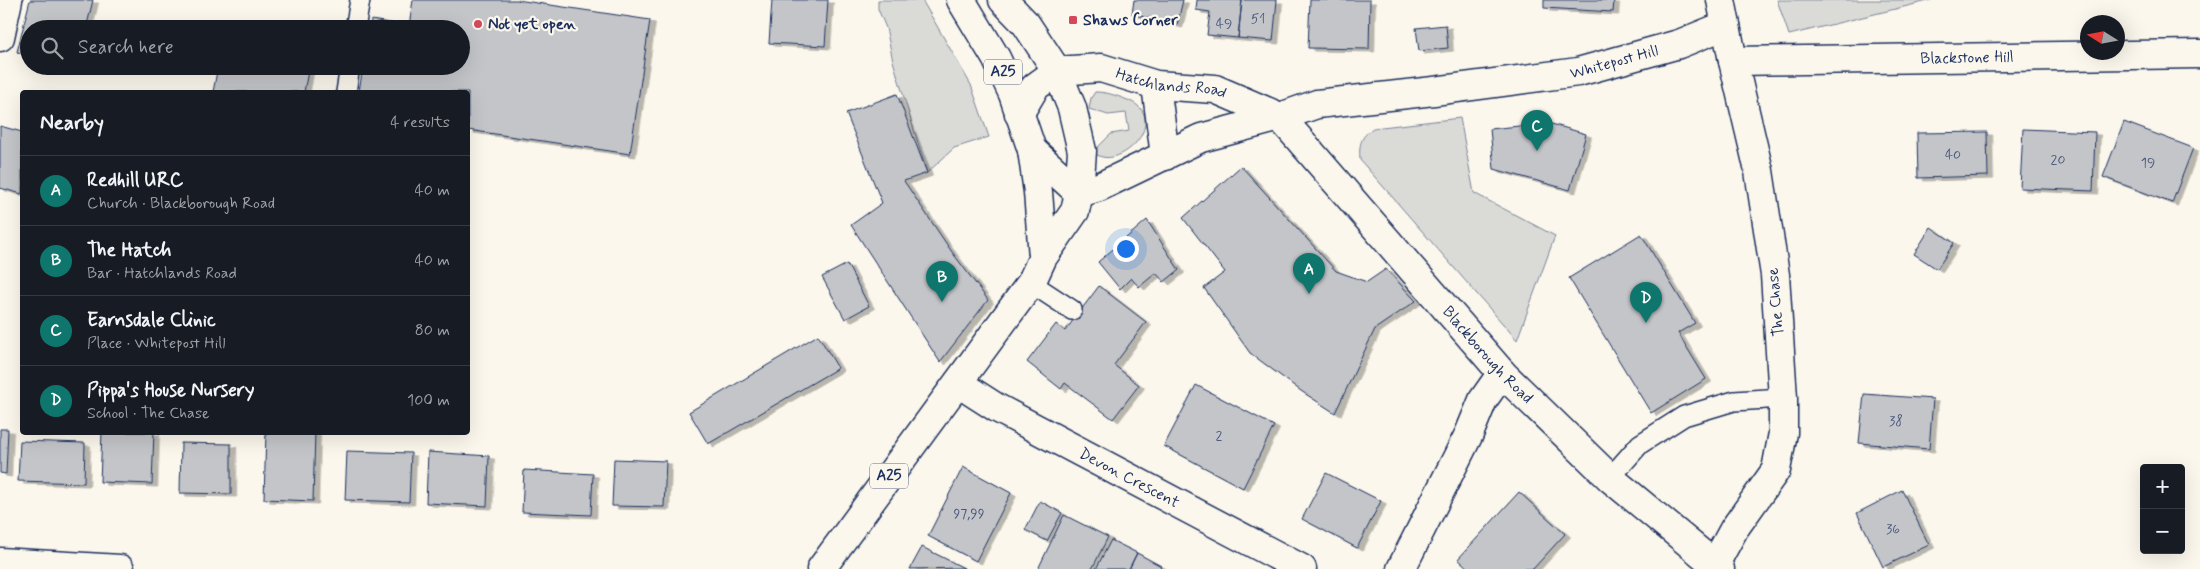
<!DOCTYPE html>
<meta charset="utf-8">
<style>
:root{--surface:#171b24;--page:#20242c;--text:#f1f3f6;--muted:#9ea1a6;--line:#363941;--accent:#0f766e}
body{margin:0;font-family:Mynerve,sans-serif;background:var(--page);color:var(--text)}
.controls{position:absolute;right:15px;bottom:15px;display:grid;overflow:hidden;border-radius:5px;box-shadow:0 5px 20px #0002}
.controls button{width:45px;height:45px;display:grid;place-items:center;padding:0;border:0;border-bottom:1px solid var(--line);background:var(--surface);color:var(--text);font:25px sans-serif}
.compass{position:absolute;left:2080px;top:15px;width:45px;height:45px;border-radius:50%;background:var(--surface);box-shadow:0 5px 20px #0002;rotate:281deg}
.you{position:absolute;left:1125px;top:248px;width:18px;height:18px;margin:-12px;border:4px solid #fff;border-radius:50%;background:#1a73e8;box-shadow:0 0 0 8px #1a73e833}
.badge{display:grid;place-items:center;width:32px;height:32px;border-radius:50%;background:var(--accent);color:#fff;font-size:16px;font-weight:700}
.pin{position:absolute;translate:-50% -41px;filter:drop-shadow(0 1px 2px #0008)}
.pin::after{content:'';position:absolute;top:26px;width:18px;height:15px;background:inherit;clip-path:polygon(0 0,100% 0,50% 100%)}
.list{margin:0;padding:0;list-style:none}
h2{display:flex;justify-content:space-between;align-items:center;height:65px;margin:0;padding:0 20px;font-size:21px}
h2 small{font-size:16px;font-weight:400;color:var(--muted)}
.list li{display:grid;grid-template-columns:32px 1fr auto;gap:15px;align-items:center;box-sizing:border-box;height:70px;padding:0 20px;border-top:1px solid var(--line)}
.list b{display:block;font-size:19px;white-space:nowrap}
.list p{margin:0;font-size:16px;white-space:nowrap;color:var(--muted)}
.list em{font-size:16px;font-style:normal;color:var(--muted)}
.icon{flex:none;width:28px;height:28px;fill:none;stroke:currentColor;stroke-width:2;stroke-linecap:round;stroke-linejoin:round}
.map{position:relative;flex:none;width:2200px;height:569px;overflow:hidden}
.search{position:absolute;background:var(--surface);box-shadow:0 5px 20px #0002;left:20px;top:20px;width:450px;height:55px;display:flex;align-items:center;gap:12px;box-sizing:border-box;padding:0 18px;border-radius:28px;color:var(--muted);font-size:19px}
.panel{position:absolute;background:var(--surface);box-shadow:0 5px 20px #0002;left:20px;top:90px;width:450px;height:345px;border-radius:5px}
.map>svg:first-child{display:block}
.green{fill:#dadad7;stroke:#7a849a}
.building{fill:#c3c5c9;stroke:#1b2f5e;filter:url(#shadow)}
.lines{fill:none;stroke-linecap:round;stroke-linejoin:round}
.lane-casing{stroke:#1b2f5e;stroke-width:22}
.street-casing{stroke:#1b2f5e;stroke-width:31}
.secondary-casing{stroke:#1b2f5e;stroke-width:31}
.primary-casing{stroke:#1b2f5e;stroke-width:31}
.lane{stroke:#fbf7ec;stroke-width:19}
.street{stroke:#fbf7ec;stroke-width:28}
.secondary{stroke:#fbf7ec;stroke-width:28}
.primary{stroke:#fbf7ec;stroke-width:28}
.poi-dot{fill:#d1495b;stroke:#fbf7ec;stroke-width:2}
.labels{text-anchor:middle;dominant-baseline:central;stroke-width:4.5;stroke-linejoin:round;paint-order:stroke}
.number-label{font-size:14px;fill:#455479}
.shield{fill:#fbf7ec;stroke:#5e6b89;stroke-width:1}
.shield-label{font-size:15px;font-weight:bold;fill:#1b2f5e}
.poi-label{font-size:16px;font-weight:bold;fill:#1b2f5e;stroke:#fbf7ec;text-anchor:start}
.street-label{font-size:16px;fill:#1b2f5e;stroke:#fbf7ec}
</style>
<div class="map">
<svg width="2200" height="569" viewBox="0 0 2200 569">
<defs>
<filter id="shadow"><feDropShadow dx="5.5" dy="3" stdDeviation="0" flood-color="#0004"/></filter>
</defs>
<rect width="100%" height="100%" fill="#fbf7ec"/>
<filter id="ink" filterUnits="userSpaceOnUse"><feTurbulence type="fractalNoise" baseFrequency=".02" numOctaves="2"/><feDisplacementMap in="SourceGraphic" scale="10" xChannelSelector="R" yChannelSelector="G"/><feConvolveMatrix kernelMatrix="1 2 1 2 8 2 1 2 1" color-interpolation-filters="sRGB"/></filter>
<g filter="url(#ink)">
<path class="green" d="M878,0H922L971,85L989,137L954,148L927,173L893,61L886,28L878,9Z
M1777,0H1932L1789,35Z
M1095,92C1106,92 1115,95 1125,99C1173,115 1124,170 1097,155L1095,150L1111,134L1129,131L1126,113L1108,115L1089,109L1091,98Z
M1460,118L1474,193L1555,236L1517,340L1360,160C1359,145 1360,137 1373,128Z"/>
<path class="building" d="M30,0H93L86,29H29V55L17,52Z
M413,0H517L650,20L630,154L468,130V92H359L363,66H461V29H370L371,20L409,26Z
M772,0H828L825,46L769,43Z
M1134,0H1183L1177,25L1132,14Z
M1197,0H1242L1238,38L1207,35L1210,12L1196,10Z
M1242,0H1277L1273,41L1238,38Z
M1310,0H1370L1369,49L1308,48Z
M1544,0H1614L1613,12L1544,8Z
M1446,25L1448,48L1419,51L1416,28Z
M218,66H309L304,92H213Z
M897,94L927,173L904,181L952,252L988,300L940,362L851,225L882,203L846,113Z
M2124,122L2193,148L2172,203L2103,177Z
M1548,123L1586,134L1570,190L1494,169L1490,129Z
M0,126L22,132V194L0,188Z
M2023,129L2095,132L2093,191L2020,188Z
M1987,132L1988,176L1918,178L1917,133Z
M1241,166L1336,271L1367,282L1386,269L1416,301L1375,329L1335,413L1301,391L1250,353L1204,288L1225,272L1183,218Z
M1147,220L1179,270L1164,282L1156,273L1139,287L1131,278L1120,289L1098,262Z
M1931,227L1954,243L1937,269L1914,254Z
M1641,234L1695,323L1678,333L1706,379L1651,413L1569,278Z
M847,264L869,306L845,319L822,277Z
M1099,286L1146,322L1114,365L1139,385L1113,419L1065,383L1061,389L1027,362L1056,324L1065,331Z
M818,335L838,368L708,444L689,412Z
M1196,385L1274,426L1243,488L1164,446Z
M1864,394L1933,399L1929,449L1859,443Z
M0,429H8L6,474L0,473Z
M102,432H154L152,484L100,482Z
M266,432H315L313,501L264,499Z
M20,441L85,443L84,483L18,481Z
M181,443L231,444V494L180,493Z
M347,451L411,453L409,502L345,500Z
M428,452L489,456L487,506L426,503Z
M614,459L666,461L664,507L612,506Z
M963,467L1011,493L976,561L928,536Z
M524,470L593,474L591,515L522,512Z
M1326,473L1381,501L1357,548L1302,519Z
M1902,490L1929,545L1883,567L1857,513Z
M1519,492L1565,534L1533,569H1469L1458,559Z
M1040,501L1062,513L1047,541L1025,530Z
M1064,515L1108,537L1092,569H1042L1039,567Z
M1111,540L1137,553L1129,569H1096Z
M922,547L964,568L910,569Z
M1137,553L1161,566L1160,569H1129Z"/>
<g class="lines">
<g class="lane-casing">
<path id="lane" d="M355,29L360,0
M346,92L350,66
M1031,283L1072,310
M1610,478L1640,444L1684,416L1734,401L1783,398"/>
</g>
<g class="street-casing">
<g id="street">
<path d="M0,37L8,0"/>
<path id="s1" d="M1733,61L2200,54"/>
<path id="s2" d="M958,383L997,408L1302,569"/>
<path d="M0,562L120,569"/>
<path d="M1401,569L1469,434L1483,400L1502,373"/>
</g>
</g>
<g class="secondary-casing">
<g id="secondary">
<path d="M1156,85L1165,156"/>
<path id="s3" d="M1019,114L1035,87L1057,71L1101,68L1156,85L1215,89L1280,117L1502,373L1610,478L1720,569"/>
<path id="s4" d="M1032,150L1079,193L1099,187L1201,138L1280,117L1317,104L1434,91L1578,72L1679,44L1726,25"/>
<path d="M1715,564L1734,529L1776,470L1783,433V398L1775,275L1759,171L1733,61L1721,0"/>
</g>
</g>
<g class="primary-casing">
<path id="primary" d="M961,0L996,58L1013,94L1032,150L1038,192L1043,257
M821,569L1031,283L1043,257L1075,211L1079,193L1082,151L1072,108L1057,71L1026,24L1003,0"/>
</g>
<use href="#lane" class="lane"/>
<use href="#street" class="street"/>
<use href="#secondary" class="secondary"/>
<use href="#primary" class="primary"/>
</g>
</g>
<g class="poi-dot">
<rect x="1068" y="15" width="10" height="10" rx="2.5"/>
<circle cx="478" cy="24" r="5"/>
</g>
<g class="labels">
<g class="number-label">
<text x="1258" y="19">51</text>
<text x="1224" y="24">49</text>
<text x="1953" y="155">40</text>
<text x="2058" y="160">20</text>
<text x="2148" y="163">19</text>
<text x="1896" y="421">38</text>
<text x="1219" y="436">2</text>
<text x="969" y="514">97,99</text>
<text x="1893" y="529">36</text>
</g>
<g class="shield">
<rect x="984" y="59.5" width="38" height="25" rx="4"/>
<rect x="870" y="463.5" width="38" height="25" rx="4"/>
</g>
<g class="shield-label">
<text x="1003" y="72">A25</text>
<text x="889" y="476">A25</text>
</g>
<g class="poi-label">
<text x="1083" y="20">Shaws Corner</text>
<text x="488" y="24">Not yet open</text>
</g>
<g class="street-label">
<text stroke="none"><textPath href="#s1" startOffset="234">Blackstone Hill</textPath></text>
<text stroke="none"><textPath href="#s4" startOffset="619">Whitepost Hill</textPath></text>
<text stroke="none"><textPath href="#s3" startOffset="175">Hatchlands Road</textPath></text>
<text transform="translate(1776 302) rotate(-95)">The Chase</text>
<text stroke="none"><textPath href="#s3" startOffset="606">Blackborough Road</textPath></text>
<text stroke="none"><textPath href="#s2" startOffset="196">Devon Crescent</textPath></text>
</g>
</g>
</svg>
<div class="controls">
<button>+</button>
<button>−</button>
</div>
<svg class="compass" viewBox="-18 -18 36 36"><path d="M0-13l5 13h-10z" fill="#e53935"/><path d="M0 13l5-13h-10z" fill="#9ea1a6"/></svg>
<div class="you"></div>
<div class="pin badge" style="left:1309px;top:294px">A</div>
<div class="pin badge" style="left:942px;top:302px">B</div>
<div class="pin badge" style="left:1537px;top:151px">C</div>
<div class="pin badge" style="left:1646px;top:323px">D</div>
<div class="search"><svg class="icon" aria-label="search" viewBox="0 0 24 24"><circle cx="10" cy="10" r="6"/><path d="M15 15l6 6"/></svg>Search here</div>
<section class="panel">
<h2>Nearby<small>4 results</small></h2>
<ul class="list">
<li><span class="badge">A</span><div><b>Redhill URC</b><p>Church · Blackborough Road</p></div><em>40 m</em></li>
<li><span class="badge">B</span><div><b>The Hatch</b><p>Bar · Hatchlands Road</p></div><em>40 m</em></li>
<li><span class="badge">C</span><div><b>Earnsdale Clinic</b><p>Place · Whitepost Hill</p></div><em>80 m</em></li>
<li><span class="badge">D</span><div><b>Pippa's House Nursery</b><p>School · The Chase</p></div><em>100 m</em></li>
</ul>
</section>
</div>
